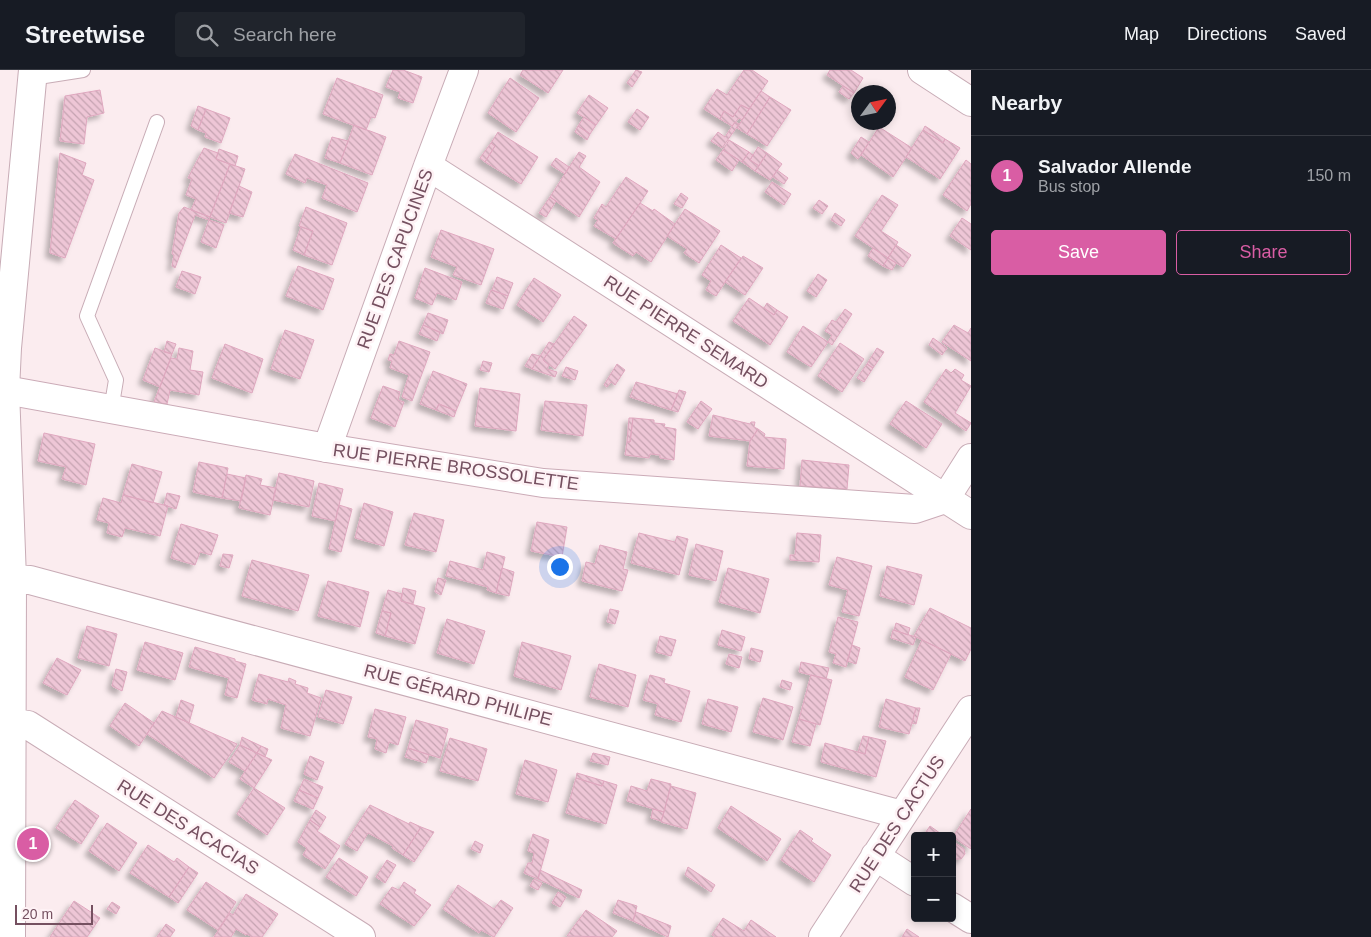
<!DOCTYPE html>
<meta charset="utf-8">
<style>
:root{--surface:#171b24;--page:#20242c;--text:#f1f3f6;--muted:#9ea1a6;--line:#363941;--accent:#d95da4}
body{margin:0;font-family:Helvetica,sans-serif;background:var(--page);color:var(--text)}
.controls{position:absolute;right:15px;bottom:15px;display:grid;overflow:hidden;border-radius:5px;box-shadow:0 2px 8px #0003}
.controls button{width:45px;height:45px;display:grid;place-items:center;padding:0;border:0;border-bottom:1px solid var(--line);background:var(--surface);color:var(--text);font:25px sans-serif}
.compass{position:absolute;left:851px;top:15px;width:45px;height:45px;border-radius:50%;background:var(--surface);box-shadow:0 2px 8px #0003;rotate:57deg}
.scale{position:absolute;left:15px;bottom:12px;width:78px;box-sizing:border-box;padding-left:5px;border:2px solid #755060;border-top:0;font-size:14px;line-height:18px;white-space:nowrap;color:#755060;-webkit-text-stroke:4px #fef2f5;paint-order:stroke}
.you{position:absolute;left:559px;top:496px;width:18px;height:18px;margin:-12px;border:4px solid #fff;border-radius:50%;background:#1a73e8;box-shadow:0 0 0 8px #1a73e833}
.badge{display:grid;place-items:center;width:32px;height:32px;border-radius:50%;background:var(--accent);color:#fff;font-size:16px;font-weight:700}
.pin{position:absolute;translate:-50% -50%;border:2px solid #fff;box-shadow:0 1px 5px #0006}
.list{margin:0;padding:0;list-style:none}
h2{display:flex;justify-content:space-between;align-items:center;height:65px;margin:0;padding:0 20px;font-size:21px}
h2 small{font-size:16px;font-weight:400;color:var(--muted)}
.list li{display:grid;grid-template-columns:32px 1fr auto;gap:15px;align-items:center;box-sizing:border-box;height:80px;padding:0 20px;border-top:1px solid var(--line)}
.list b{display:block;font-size:19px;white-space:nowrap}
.list p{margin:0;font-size:16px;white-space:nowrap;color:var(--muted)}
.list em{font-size:16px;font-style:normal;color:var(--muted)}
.actions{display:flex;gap:10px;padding:15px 20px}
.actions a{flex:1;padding:11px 0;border:1px solid var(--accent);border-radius:5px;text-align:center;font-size:18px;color:var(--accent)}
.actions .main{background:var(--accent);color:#fff}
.icon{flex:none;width:28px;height:28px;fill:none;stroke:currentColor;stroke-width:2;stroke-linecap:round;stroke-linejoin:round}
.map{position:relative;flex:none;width:971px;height:867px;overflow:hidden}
header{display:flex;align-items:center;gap:30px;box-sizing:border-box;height:70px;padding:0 25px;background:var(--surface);border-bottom:1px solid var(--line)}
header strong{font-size:24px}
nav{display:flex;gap:28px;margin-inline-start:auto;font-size:18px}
.search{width:350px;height:45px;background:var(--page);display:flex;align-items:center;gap:12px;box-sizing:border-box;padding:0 18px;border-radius:5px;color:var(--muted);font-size:19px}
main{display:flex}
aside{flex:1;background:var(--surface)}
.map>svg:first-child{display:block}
.building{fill:url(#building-back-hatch);stroke:#dfa8bf;filter:url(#shadow)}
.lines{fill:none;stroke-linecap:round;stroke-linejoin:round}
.lane-casing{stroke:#c8acb6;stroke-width:16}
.street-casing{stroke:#c8acb6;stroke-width:30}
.secondary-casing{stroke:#cbabb7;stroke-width:30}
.lane{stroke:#fff;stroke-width:14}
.street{stroke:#fff;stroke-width:28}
.secondary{stroke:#fff;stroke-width:28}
.labels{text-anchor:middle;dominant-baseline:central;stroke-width:5;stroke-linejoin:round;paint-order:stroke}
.street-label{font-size:18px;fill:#755060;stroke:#fef2f5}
</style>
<header>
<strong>Streetwise</strong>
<div class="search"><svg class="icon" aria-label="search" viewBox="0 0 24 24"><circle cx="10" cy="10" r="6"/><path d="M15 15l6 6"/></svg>Search here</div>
<nav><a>Map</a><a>Directions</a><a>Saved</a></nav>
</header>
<main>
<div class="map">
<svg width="971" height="867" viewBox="0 0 971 867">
<defs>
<pattern id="building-back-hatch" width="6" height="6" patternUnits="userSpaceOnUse" patternTransform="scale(1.25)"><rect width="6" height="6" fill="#eec6d6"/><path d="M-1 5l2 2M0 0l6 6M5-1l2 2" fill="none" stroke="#c5a3b1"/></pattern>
<filter id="shadow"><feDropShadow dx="-4.5" dy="4.5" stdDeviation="2.5" flood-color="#0004"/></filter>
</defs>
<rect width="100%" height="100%" fill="#fbecef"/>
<path class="building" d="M393,0H403L422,7L413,33L398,28L400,22L386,17Z
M523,0H563L548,23L520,5Z
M636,0L642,2L632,17L627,13Z
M744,0H752L768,11L749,39L741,35L733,47L724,41L720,49L704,39L717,19L727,25Z
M830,0H851L863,8L854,23L827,5Z
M337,8L383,25L375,48L371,47L366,60L323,44Z
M510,8L539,28L516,62L488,43Z
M843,16L854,23L849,29L839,22Z
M100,20L104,43L87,47L84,74L60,71L65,26Z
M761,21L770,27L747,64L737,58Z
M589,25L608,38L596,55L577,43Z
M770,27L791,40L767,76L747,64Z
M741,35L749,39L742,50L739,48L732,56L720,49L724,41L733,47Z
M198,36L206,39L198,60L191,56Z
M206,39L230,48L221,73L205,67L206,63L198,60Z
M637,39L649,47L640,60L628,52Z
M584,47L596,55L590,64L578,56Z
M735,52L739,54L722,78L711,71L718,62L725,67Z
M354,55L386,67L372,105L340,93Z
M578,56L590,64L587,70L575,62Z
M925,56L945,69L943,73L923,60Z
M879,57L912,78L893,107L861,85Z
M923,60L943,73L945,69L960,78L940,109L906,87Z
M498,62L538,87L521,114L485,92L495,76L491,73Z
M332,67L348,71L340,93L325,88Z
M861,67L869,72L858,89L851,83Z
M729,70L749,82L742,92L723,80Z
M491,73L495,76L485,92L480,88Z
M758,77L767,83L759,96L750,90Z
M204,78L218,83L216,89L230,94L210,147L191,140L196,129L186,125L192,109L188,108Z
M219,79L238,86L235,96L216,89Z
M723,80L739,90L732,101L716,90Z
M579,82L586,86L579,97L600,112L579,147L550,127Z
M749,82L753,85L750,90L759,96L755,101L742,92Z
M60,83L86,93L82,105L94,110L65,188L50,183Z
M767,83L782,94L770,110L755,101Z
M295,84L368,113L357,142L322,128L327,115L307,108L305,113L286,104Z
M556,88L569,97L565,104L551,95Z
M966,90L971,94V134L967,141L943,125Z
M230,94L245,99L226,153L210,147Z
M777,100L788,108L784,114L773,107Z
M626,107L648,121L616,169L594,156L598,150L594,148L602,134L606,137Z
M772,112L791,124L784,135L765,122Z
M239,116L252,122L243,147L229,143Z
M681,123L688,128L682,138L674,134Z
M882,125L898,135L881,161L898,172L888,188L855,166Z
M550,127L556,131L546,147L539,143Z
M819,130L828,136L822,144L813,138Z
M640,133L653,141L654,139L675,154L651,192L636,182L633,186L613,173Z
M184,137L210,147L209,150L195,145L175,198L172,196L174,185L172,184L179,143Z
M306,137L347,153L332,195L304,185L313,161L299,156Z
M685,139L720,161L699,193L684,183L687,179L667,166Z
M835,143L845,150L841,156L831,150Z
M962,148L971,154V180L950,166Z
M209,150L224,155L216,178L201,172Z
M301,157L313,161L304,185L293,180Z
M441,160L494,179L481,215L453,205L457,197L431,187Z
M721,175L741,188L716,226L706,220L711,211L702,205Z
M896,175L911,185L903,197L888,188Z
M873,178L888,188L883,196L868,186Z
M743,186L763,198L745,225L725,212Z
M888,188L896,193L892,200L883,196Z
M298,196L334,209L323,240L286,226Z
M425,198L462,212L456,230L437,223L432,235L415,228Z
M182,201L201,207L195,224L176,217Z
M818,204L827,210L816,227L807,221Z
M497,207L513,213L508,226L492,220Z
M534,208L561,225L543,252L517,235Z
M491,220L508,226L503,239L486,233Z
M749,228L774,245L777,240L788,247L770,275L733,251Z
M767,233L777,240L774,245L764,238Z
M845,239L852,244L832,275L828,272L832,265L825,261L832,250L836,252Z
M428,243L448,250L443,264L423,255Z
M574,246L587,255L555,299L543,290Z
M423,255L440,262L437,271L419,264Z
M954,255L968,263L971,258V291L942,272Z
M803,256L828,272L811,297L787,282Z
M285,260L314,270L300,309L271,299Z
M933,268L947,278L942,285L929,275Z
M167,271L176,274L172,284L164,282Z
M399,271L430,282L412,331L402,327L409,305L390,298L392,291L388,290L390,284L394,285Z
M549,272L554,274L543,290L549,295L547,299L557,302L555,307L532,299Z
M840,273L864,289L842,322L818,306Z
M225,274L263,289L252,323L212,308Z
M155,278L172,284L160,317L143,310Z
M179,278L193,281L190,300L203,302L199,325L170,320L167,334L154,332L171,288L177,289Z
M877,278L884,282L873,298L867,294Z
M532,284L540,286L532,299L525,296Z
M483,291L492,293L489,302L480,300Z
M617,294L625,300L615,315L611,312L607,317L604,315Z
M867,294L873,298L864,312L857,308Z
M566,297L578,301L575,310L562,306Z
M946,299L951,303L955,299L964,305L961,310L971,316L955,343L971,353L966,361L924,332Z
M433,301L467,314L456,341L439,334L436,340L420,334Z
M636,312L678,324L671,340L630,327Z
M383,316L400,322L398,330L404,332L395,357L371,348Z
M480,318L520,324L516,361L475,356Z
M679,320L686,322L678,342L671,340Z
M545,331L587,335L583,366L541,360Z
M701,331L712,339L698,359L687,352Z
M906,331L942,354L926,378L890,354Z
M439,334L456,341L454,347L436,340Z
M713,345L750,354L751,352H755L754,357L758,359L750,371L709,366Z
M629,348H633L630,372H627Z
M633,348L654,350V353L665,354L664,357L676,359L674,390L660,388V385L650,384L649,388L625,385L627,372H630Z
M758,359L765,364L764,367L786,369L784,399L747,396L750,371Z
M44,363L95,374L86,415L62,409L66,397L38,391Z
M802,390L849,395L847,419L800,416Z
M199,392L228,398L222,428L193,422Z
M132,394L162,402L153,433L123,425Z
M279,403L314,411L309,437L273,430Z
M227,404L246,408L241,431L222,428Z
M246,405L262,409L260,415L276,418L270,445L239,438Z
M319,413L343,419L335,451L312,446Z
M167,423L180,426L176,439L164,435Z
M123,425L168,436L160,466L125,458L122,467L107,463L109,453L97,450L103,428L121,433Z
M364,433L393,442L384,476L355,468Z
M339,435L352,439L341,482L329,479Z
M414,443L444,450L436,482L405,475Z
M537,452L567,457L562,487L531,481Z
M181,454L218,465L211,485L200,482L195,495L171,488Z
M639,463L675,472L677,466L688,469L679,505L631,493Z
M797,463L821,465L819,492L790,490V485H795Z
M696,474L723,481L716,511L689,505Z
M600,475L627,482L623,499L628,500L622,521L582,511L586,492L595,494Z
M487,482L505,487L496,523L487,520L488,517L446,506L450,491L483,500Z
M223,484L233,485L229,498L220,496Z
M837,487L872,496L859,546L842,542L848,520L829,515Z
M252,490L309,505L298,541L242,526Z
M887,496L922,505L914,535L880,526Z
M502,498L514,502L509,526L496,523Z
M728,498L769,509L760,543L719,532Z
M438,508L446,510L441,525L435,522Z
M328,511L369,522L360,557L318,546Z
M403,518L416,521L413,534L401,531Z
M388,520L402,524L401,531L425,538L415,574L385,566L391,543L382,541Z
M930,538L971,558V579L965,591L914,566Z
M610,539L619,541L615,554L607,552Z
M382,541L391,543L385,566L376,563Z
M838,547L858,552L846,597L833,593L836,584L829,582Z
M447,549L485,561L474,594L437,583Z
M896,553L910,558L908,565L894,560Z
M87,556L117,564L109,596L78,588Z
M722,560L745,567L741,581L718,575Z
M893,560L916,567L913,575L891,568Z
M660,566L676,570L671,586L656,582Z
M922,570L951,584L933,620L905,607Z
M145,572L183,583L175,610L137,600Z
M522,572L571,586L561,620L514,606Z
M852,575L860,578L856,594L847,591Z
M195,577L235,589V591L246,594L237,628L225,625L229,608L189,597Z
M751,578L763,581L760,592L749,589Z
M729,584L742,587L739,598L726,594Z
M57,588L81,600L67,625L43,613Z
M801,592L829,598L826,609L799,602Z
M599,594L636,605L628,637L590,627Z
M116,599L127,602L122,621L112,616Z
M259,604L288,612L289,608L296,611L295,614L308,618L307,623L321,628L310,666L281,658L286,635L268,629L267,634L252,630Z
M650,605L665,609L664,613L690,621L681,652L655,645L658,634L643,630Z
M811,605L832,610L820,655L799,649Z
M782,610L792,613L790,620L780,617Z
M326,620L352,627L343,654L318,647Z
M763,628L793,637L783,670L753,662Z
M708,629L738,637L731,662L702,654Z
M886,629L916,638L909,664L879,657Z
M181,630L194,635L189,653L176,647Z
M125,633L154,653L139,676L110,656Z
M916,638H920L916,654L912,653Z
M375,639L406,647L398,675L389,672L386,683L375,679L377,669L368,667Z
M162,641L237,674L214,708L147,664Z
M799,649L816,654L810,676L792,672Z
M416,650L448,659L440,688L408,678Z
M863,666L869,667L865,684L858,682Z
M242,667L261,676L257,683L240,675Z
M869,667L886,671L876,707L821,692L825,673L865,684Z
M450,668L487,679L478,711L440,701Z
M240,675L257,683L245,701L229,692Z
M261,676L268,679L265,687L257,683Z
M408,678L429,685L426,693L405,687Z
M257,683L272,690L254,718L240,709Z
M593,683L610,687L608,695L590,691Z
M310,686L324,692L317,710L304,704Z
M525,690L557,700L548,732L516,724Z
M577,703L604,711L602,716L576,708Z
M576,708L602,716L604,711L617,715L606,754L566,743Z
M304,709L323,717L318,728L299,720Z
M651,709L671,714L664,742L627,731L631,716L647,721Z
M671,716L696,723L687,759L661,752Z
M254,718L285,738L267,765L237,744Z
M299,720L318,728L313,739L294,731Z
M75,730L99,746L81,774L56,758Z
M370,735L409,754L410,752L421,757L403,785L392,778L393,776L368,763L357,781L345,774Z
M731,736L781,769L767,791L718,758Z
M653,739L664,742L661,751L651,748Z
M971,739V779L953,767Z
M316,740L326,747L320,757L310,750Z
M310,750L320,757L317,761L340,776L325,799L303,785L307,778L298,772Z
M107,753L137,773L119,801L89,781Z
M930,756L944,766H923Z
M421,757L434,762L414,792L403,785Z
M800,760L813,769L811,771L831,785L814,812L781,790Z
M533,764L549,770L538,809L524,803L528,793H532L534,783L528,781Z
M475,771L483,775L480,783L471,779Z
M952,771L964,779L965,784L961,789H955L952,793Z
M148,775L174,792L177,788L189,797L169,827L130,803Z
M339,788L368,807L356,826L326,807Z
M387,790L396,795L385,813L376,807Z
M189,797L198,803L178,833L169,827Z
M688,797L715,815L711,822L685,805Z
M540,800L582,820L579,828L538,809Z
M534,809L542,813L538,820L530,816Z
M206,812L236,832L218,860L187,840Z
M404,812L416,820L414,823L431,835L414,856L380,834L392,817L399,820Z
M458,815L494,839L501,830L513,838L494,867L481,860L479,863L443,839Z
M558,822L566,827L560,837L552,833Z
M246,824L278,844L262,867H252L247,864L246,865L236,859L231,867H214L230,843L233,845Z
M618,830L637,836L633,851L613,843Z
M74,831L100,848L87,867H50Z
M112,832L120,837L116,844L107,839Z
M586,840L617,861L612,867L567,866Z
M636,842L671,856L668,867L633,851Z
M723,848L744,861L751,850L776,867H716L712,865Z
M166,854L175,860L170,867H157Z
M907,859L919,867H902Z"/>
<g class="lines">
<g class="lane-casing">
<path id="lane" d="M32,8L83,0
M111,340L116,310L87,246L157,52"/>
</g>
<g class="street-casing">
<path id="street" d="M922,0L971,32
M428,96L971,445
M327,378L428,96L464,0
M945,429L971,388
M12,509L30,510L902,745
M13,653L28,655L361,867
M875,786L915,812
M952,837L971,849
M11,867L12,509L5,320L7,278L33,0
M823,867L971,640"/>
</g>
<g class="secondary-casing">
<path id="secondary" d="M0,319L327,378L543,413L915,439L945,429"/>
</g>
<use href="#lane" class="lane"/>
<use href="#street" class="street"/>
<use href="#secondary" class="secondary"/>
</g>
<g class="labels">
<g class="street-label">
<text transform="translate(395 189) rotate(-70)">RUE DES CAPUCINES</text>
<text transform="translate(686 262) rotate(33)">RUE PIERRE SEMARD</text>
<text transform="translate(456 397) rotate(8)">RUE PIERRE BROSSOLETTE</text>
<text transform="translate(458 625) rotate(15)">RUE GÉRARD PHILIPE</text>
<text transform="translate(897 754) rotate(-57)">RUE DES CACTUS</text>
<text transform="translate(188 757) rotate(32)">RUE DES ACACIAS</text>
</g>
</g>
</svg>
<div class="controls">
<button>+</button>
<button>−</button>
</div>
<svg class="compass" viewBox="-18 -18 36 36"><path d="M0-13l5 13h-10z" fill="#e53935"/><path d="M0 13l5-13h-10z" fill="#9ea1a6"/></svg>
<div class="scale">20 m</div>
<div class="you"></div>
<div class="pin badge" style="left:33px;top:774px">1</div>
</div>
<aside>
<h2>Nearby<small></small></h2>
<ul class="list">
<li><span class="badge">1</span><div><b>Salvador Allende</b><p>Bus stop</p></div><em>150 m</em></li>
</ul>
<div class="actions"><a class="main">Save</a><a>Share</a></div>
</aside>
</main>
